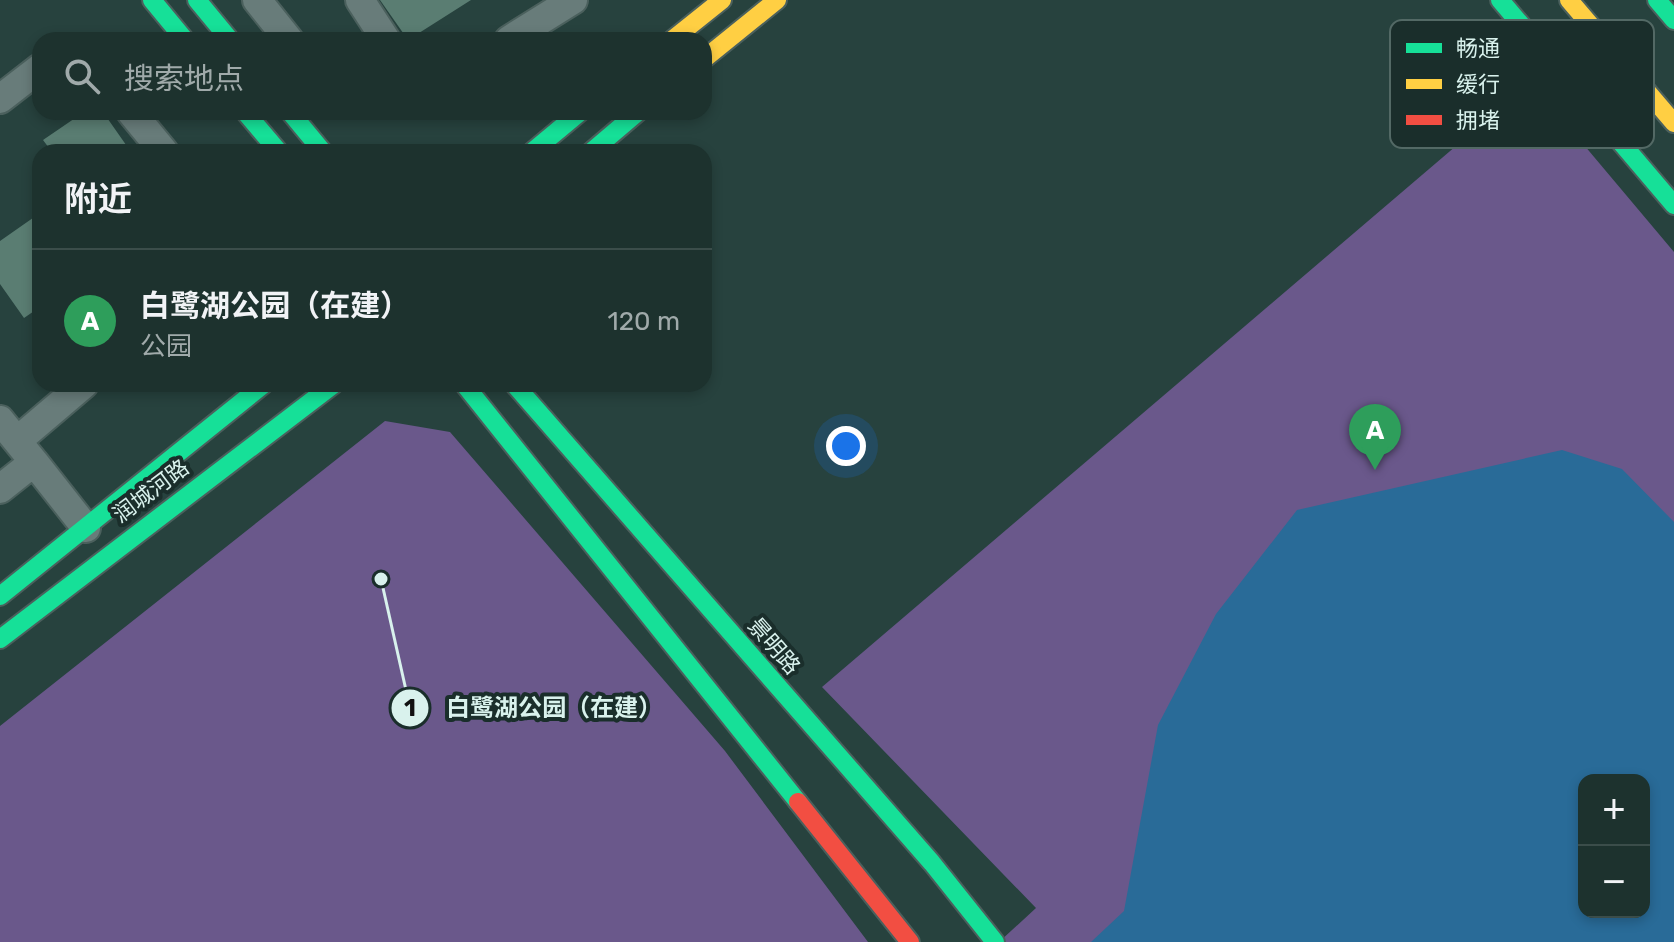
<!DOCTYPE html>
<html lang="zh">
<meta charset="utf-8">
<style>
:root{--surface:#1d322e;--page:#2a3e3a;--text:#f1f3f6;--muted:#a0aaaa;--line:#3b4d4a;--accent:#95b2f1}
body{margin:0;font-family:Rubik,"Noto Sans SC",sans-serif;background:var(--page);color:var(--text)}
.controls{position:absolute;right:24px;bottom:24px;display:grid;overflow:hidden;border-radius:16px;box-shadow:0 4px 12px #0003}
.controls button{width:72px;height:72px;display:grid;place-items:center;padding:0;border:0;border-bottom:2px solid var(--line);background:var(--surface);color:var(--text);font:40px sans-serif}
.you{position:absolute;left:846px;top:446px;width:28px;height:28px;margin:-20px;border:6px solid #fff;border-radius:50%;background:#1a73e8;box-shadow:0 0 0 12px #1a73e833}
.badge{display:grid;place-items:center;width:52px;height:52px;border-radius:50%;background:var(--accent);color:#fff;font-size:26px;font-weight:700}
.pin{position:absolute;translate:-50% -66px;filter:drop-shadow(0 2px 4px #0008)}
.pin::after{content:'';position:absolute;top:42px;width:28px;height:24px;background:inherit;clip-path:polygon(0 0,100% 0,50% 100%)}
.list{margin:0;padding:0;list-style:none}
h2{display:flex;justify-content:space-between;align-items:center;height:104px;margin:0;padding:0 32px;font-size:34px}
h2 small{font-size:26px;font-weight:400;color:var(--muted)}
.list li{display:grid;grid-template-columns:52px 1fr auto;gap:24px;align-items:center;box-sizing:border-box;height:144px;padding:0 32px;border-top:2px solid var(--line)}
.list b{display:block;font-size:30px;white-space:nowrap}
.list p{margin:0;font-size:26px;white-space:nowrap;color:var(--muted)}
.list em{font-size:26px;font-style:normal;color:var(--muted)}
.icon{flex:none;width:44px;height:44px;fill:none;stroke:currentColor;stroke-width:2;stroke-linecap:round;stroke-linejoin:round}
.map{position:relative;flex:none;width:1674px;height:942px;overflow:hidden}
.search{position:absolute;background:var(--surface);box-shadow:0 4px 12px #0003;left:32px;top:32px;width:680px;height:88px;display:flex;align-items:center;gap:20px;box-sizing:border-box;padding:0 28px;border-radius:24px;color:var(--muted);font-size:30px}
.panel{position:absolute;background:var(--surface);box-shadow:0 4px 12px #0003;left:32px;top:144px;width:680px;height:248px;border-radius:24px}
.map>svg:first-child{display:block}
.green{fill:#6a588b;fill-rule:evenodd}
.water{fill:#296b98;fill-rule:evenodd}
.building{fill:#5a7d72}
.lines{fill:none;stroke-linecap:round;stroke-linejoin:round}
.street-casing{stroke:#4b605d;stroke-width:32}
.fast-casing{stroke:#4b605d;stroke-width:22}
.slow-casing{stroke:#4b605d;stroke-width:22}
.jam-casing{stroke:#4b605d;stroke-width:22}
.street{stroke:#687c7a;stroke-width:28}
.fast{stroke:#16e098;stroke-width:18}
.slow{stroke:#ffcf43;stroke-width:18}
.jam{stroke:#f24e42;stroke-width:18}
.labels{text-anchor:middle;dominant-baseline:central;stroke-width:8;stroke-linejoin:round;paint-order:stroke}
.street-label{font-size:22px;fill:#d9f2ed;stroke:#1a2e2b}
.key{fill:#1a2e2b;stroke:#536965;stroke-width:2}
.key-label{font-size:22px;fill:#d9f2ed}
.leader{fill:none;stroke:#d9f2ed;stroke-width:3}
.callout-dot{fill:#d9f2ed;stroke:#1a2e2b;stroke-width:3}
.mark-label{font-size:24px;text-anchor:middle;font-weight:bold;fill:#111}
.callout-label{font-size:24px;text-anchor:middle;font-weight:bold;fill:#d9f2ed;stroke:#1a2e2b;stroke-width:8;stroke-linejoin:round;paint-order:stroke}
</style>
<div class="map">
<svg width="1674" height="942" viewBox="0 0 1674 942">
<rect width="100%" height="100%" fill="#27423e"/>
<path class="green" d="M1531,82L1674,252V942H999L1036,908L822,687ZM1584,780H1644V912H1584Z
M385,421L450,432L725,751L868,942H0V726Z"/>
<path class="water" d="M1562,450L1622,469L1674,522V942H1091L1124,911L1158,725L1216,614L1297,510ZM1584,780H1644V912H1584Z"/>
<path class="building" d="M380,0H471L408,40Z
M84,112H103L131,152H52L43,140Z
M40,213V307L24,318L0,284V241Z"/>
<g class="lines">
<g class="street-casing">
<path id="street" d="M257,0L289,40
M360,0L386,40
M509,40L573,0
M0,99L40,68
M131,112L164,152
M0,420L34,462L0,489
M17,441L84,384
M34,462L86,528"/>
</g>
<g class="fast-casing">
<path id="fast" d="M152,0L185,40
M197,0L230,40
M1500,0L1674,205
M1657,0L1674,20
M245,112L279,152
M290,112L323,152
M532,152L580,112
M591,152L638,112
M464,384L798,802
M514,384L932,863L995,942
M0,596L264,384
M0,639L334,384"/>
</g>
<g class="slow-casing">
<path id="slow" d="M1569,0L1674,123
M672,40L722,0
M704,59L777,0"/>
</g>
<g class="jam-casing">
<path id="jam" d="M798,802L910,942"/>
</g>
<use href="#street" class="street"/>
<use href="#fast" class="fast"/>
<use href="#slow" class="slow"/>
<use href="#jam" class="jam"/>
</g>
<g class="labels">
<g class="street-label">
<text transform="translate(151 491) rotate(-37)">润城河路</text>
<text transform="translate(774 646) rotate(49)">景明路</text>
</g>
</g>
<rect x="1390" y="20" width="264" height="128" rx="12" class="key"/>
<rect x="1406" y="43" width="36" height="10" fill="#16e098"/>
<rect x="1406" y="79" width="36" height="10" fill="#ffcf43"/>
<rect x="1406" y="115" width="36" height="10" fill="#f24e42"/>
<g class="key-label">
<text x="1456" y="56">畅通</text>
<text x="1456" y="92">缓行</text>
<text x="1456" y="128">拥堵</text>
</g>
<path class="leader" d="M381 579L410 708"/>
<g class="callout-dot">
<circle cx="381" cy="579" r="8"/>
<circle cx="410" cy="708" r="20"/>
</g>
<g class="mark-label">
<text x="410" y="716">1</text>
</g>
<g class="callout-label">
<text x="554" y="716">白鹭湖公园（在建）</text>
</g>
</svg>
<div class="controls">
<button>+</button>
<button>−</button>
</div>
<div class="you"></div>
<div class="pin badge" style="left:1375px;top:470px;background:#2e9e5b">A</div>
<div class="search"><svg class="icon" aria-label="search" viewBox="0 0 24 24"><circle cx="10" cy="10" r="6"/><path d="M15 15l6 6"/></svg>搜索地点</div>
<section class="panel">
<h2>附近<small></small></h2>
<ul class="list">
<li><span class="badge" style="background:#2e9e5b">A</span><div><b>白鹭湖公园（在建）</b><p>公园</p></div><em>120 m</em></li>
</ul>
</section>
</div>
